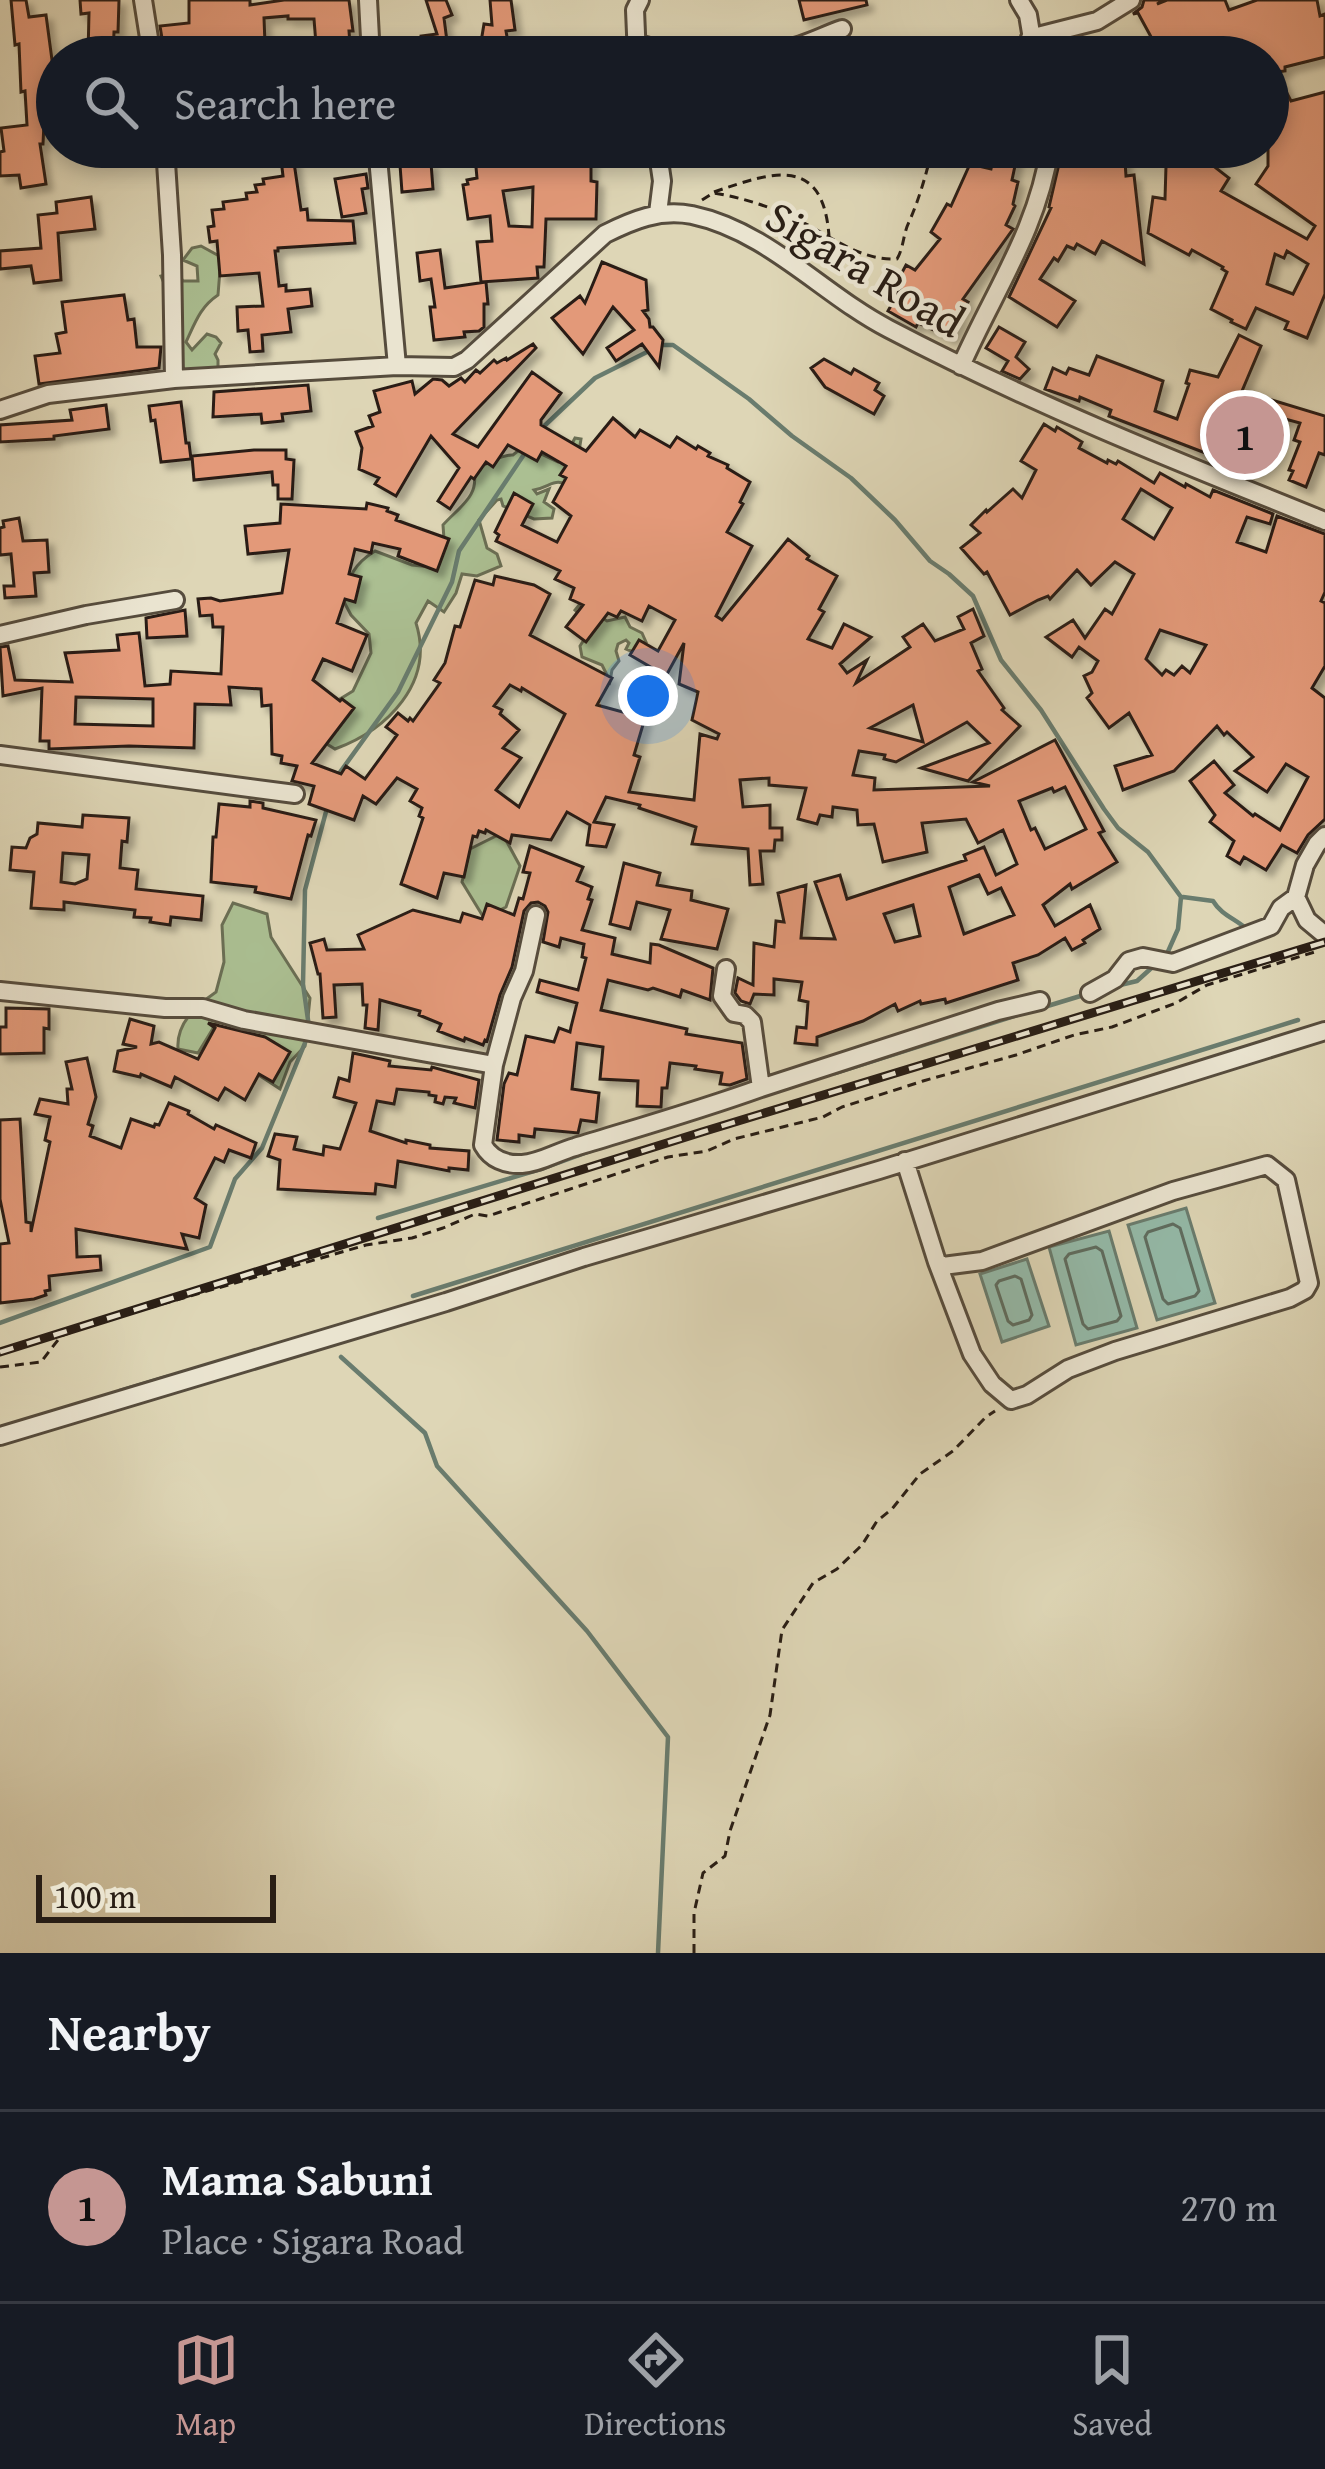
<!DOCTYPE html>
<meta charset="utf-8">
<style>
:root{--surface:#171b24;--page:#20242c;--text:#f1f3f6;--muted:#9ea1a6;--line:#363941;--accent:#c59692}
body{margin:0;font-family:"Gentium Book Plus",serif;background:var(--page);color:var(--text)}
.scale{position:absolute;left:36px;bottom:30px;width:240px;box-sizing:border-box;padding-left:12px;border:6px solid #291e15;border-top:0;font-size:33px;line-height:42px;white-space:nowrap;color:#291e15;-webkit-text-stroke:9px #eae4d0;paint-order:stroke}
.you{position:absolute;left:648px;top:696px;width:42px;height:42px;margin:-30px;border:9px solid #fff;border-radius:50%;background:#1a73e8;box-shadow:0 0 0 18px #1a73e833}
.badge{display:grid;place-items:center;width:78px;height:78px;border-radius:50%;background:var(--accent);color:#111;font-size:39px;font-weight:700}
.pin{position:absolute;translate:-50% -50%;border:6px solid #fff;box-shadow:0 3px 12px #0006}
.list{margin:0;padding:0;list-style:none}
h2{display:flex;justify-content:space-between;align-items:center;height:156px;margin:0;padding:0 48px;font-size:51px}
h2 small{font-size:39px;font-weight:400;color:var(--muted)}
.list li{display:grid;grid-template-columns:78px 1fr auto;gap:36px;align-items:center;box-sizing:border-box;height:192px;padding:0 48px;border-top:3px solid var(--line)}
.list b{display:block;font-size:45px;white-space:nowrap}
.list p{margin:0;font-size:39px;white-space:nowrap;color:var(--muted)}
.list em{font-size:39px;font-style:normal;color:var(--muted)}
.icon{flex:none;width:66px;height:66px;fill:none;stroke:currentColor;stroke-width:2;stroke-linecap:round;stroke-linejoin:round}
.map{position:relative;flex:none;width:1325px;height:1953px;overflow:hidden}
.search{position:absolute;background:var(--surface);box-shadow:0 6px 18px #0003;left:36px;right:36px;top:36px;height:132px;display:flex;align-items:center;gap:30px;box-sizing:border-box;padding:0 42px;border-radius:66px;color:var(--muted);font-size:45px}
.sheet{height:348px;background:var(--surface)}
nav{display:flex;justify-content:space-around;align-items:center;box-sizing:border-box;height:168px;border-top:3px solid var(--line);background:var(--surface);font-size:33px;color:var(--muted)}
nav a{display:grid;justify-items:center;gap:6px}
nav .on{color:var(--accent)}
.map>svg:first-child{display:block}
.green{fill:#abbf92;stroke:#6a6e54;stroke-width:3}
.water{fill:#94baa9;stroke:#697c6e;stroke-width:3}
.lines{fill:none;stroke-linecap:round;stroke-linejoin:round}
.shore{stroke:#5e6c5f;stroke-width:3}
.stream{stroke:#697c6e;stroke-width:4.5}
.building{fill:#e39979;stroke:#291e15;stroke-width:3;fill-rule:evenodd;filter:url(#shadow)}
.minor-casing{stroke:#564c3d;stroke-width:22}
.path{stroke:#291e15;stroke-width:3;stroke-dasharray:9 6;stroke-linecap:butt}
.minor{stroke:#eae4d0;stroke-width:16}
.rail-casing{stroke:#291e15;stroke-width:9}
.rail{stroke:#eae4d0;stroke-width:4.5;stroke-dasharray:14;stroke-linecap:butt}
.labels{text-anchor:middle;dominant-baseline:central;stroke-width:9;stroke-linejoin:round;paint-order:stroke}
.street-label{font-size:45px;fill:#291e15;stroke:#eae4d0}
</style>
<div class="map">
<svg width="1325" height="1953" viewBox="0 0 1325 1953">
<defs>
<filter id="shadow"><feDropShadow dx="6" dy="6" stdDeviation="3" flood-color="#0004"/></filter>
</defs>
<rect width="100%" height="100%" fill="#ded6b6"/>
<filter id="stains"><feTurbulence type="fractalNoise" baseFrequency=".00167" numOctaves="4"/><feColorMatrix values="0 0 0 0 .2 0 0 0 0 .09 0 0 0 0 .02 0 0 0 .5 -.17"/></filter>
<radialGradient id="worn" r=".72"><stop offset=".6" stop-color="#630" stop-opacity="0"/><stop offset="1" stop-color="#630" stop-opacity=".3"/></radialGradient>
<path class="green" d="M201,246L221,257L218,295C200,307 195,323 186,342L192,350L207,334L216,337L221,343L215,354L218,360V368L206,370L194,379L176,367V293L164,283L161,276L177,272L183,281H198L197,266L183,260L192,248Z
M575,438L581,439L573,488C554,476 553,486 534,490L537,494L549,489L544,502L554,509L552,518L534,519L503,506L501,499L497,500L479,520L487,548L497,554L501,566L477,576L462,574L456,593L444,612L428,601L416,623C435,683 387,730 335,749L314,736L337,709L340,699L353,691L371,653L369,634L351,615L343,600C349,576 354,564 375,551L412,565L430,567L444,539L443,525C460,506 481,496 473,468C488,466 500,454 513,455L524,446L558,462L567,453Z
M580,604L607,621L625,617L630,627L642,633L646,642L637,645L633,652L626,649L629,643L626,640L618,644L616,651L619,661L612,670L610,681L602,665L582,657L580,646L587,635L585,619L575,610Z
M502,833L520,866L506,907L484,918L462,882L470,849Z
M233,903L267,914L271,937L310,998L305,1046L290,1062L280,1089L251,1070L240,1055L255,1028L220,1017L198,1053L178,1049C176,1023 196,1006 216,992L224,962L222,925Z"/>
<path class="water" d="M1186,1208L1215,1303L1157,1320L1128,1225Z
M1109,1231L1137,1328L1076,1345L1049,1247Z
M1027,1259L1049,1326L1002,1342L980,1274Z"/>
<g class="lines">
<path class="shore" d="M1173,1224L1180,1228L1199,1291L1195,1296L1168,1304L1163,1299L1145,1237L1148,1232Z
M1096,1247L1102,1251L1121,1316L1117,1321L1088,1329L1083,1324L1065,1259L1069,1254Z
M1015,1276L1021,1279L1032,1315L1029,1320L1013,1325L1008,1321L996,1285L999,1281Z"/>
<path class="stream" d="M661,345H673L749,399L792,436L851,478L895,520L930,561L949,574L973,596L1001,660L1041,710L1104,809L1118,828L1148,852L1181,897L1178,929L1166,956
M540,430L595,378L651,350
M338,775L398,692L452,582L459,551L527,450
M1183,897L1213,901C1222,916 1237,919 1249,931
M1116,986L1137,981L1157,963
M1041,1008L1087,994
M309,1027L303,984L305,890L327,808
M835,1073L1030,1011
M378,1218L544,1168L596,1149
M413,1296L1298,1020
M0,1323L210,1247L235,1179L262,1148L307,1038
M341,1357L425,1433L437,1466L587,1631L668,1737L658,1953
M120,1391L167,1377"/>
</g>
<path class="building" d="M11,0H26L29,17L46,15L52,60L57,59V122L44,123L43,144H40L46,184L21,188L19,175L0,176V152L4,151L1,128L27,125L25,91L21,92L19,44L15,45Z
M80,0H119L118,32H114L113,56L88,55L89,13L81,14Z
M189,0H250V5L284,0H349L353,31H349L351,57H317L314,19H288V16L264,18L265,44L293,57H249L246,41L214,43L215,57H165L160,26L189,23Z
M426,0H446L452,15L444,18L449,57H403L402,44L421,41V36L437,34Z
M490,0H511L515,30L506,31L510,54L485,57L482,36L484,24L492,25Z
M799,0H866L867,5L804,20Z
M1144,0H1164L1157,4L1167,0H1225L1229,10L1257,0H1317L1320,16L1325,14V57L1285,67V71L1276,72L1291,101L1325,92V294L1307,338L1285,329L1288,322L1256,308L1246,329L1231,322L1232,320L1211,309L1227,272L1222,269L1223,267L1192,250L1189,255L1148,233L1153,197L1165,199L1166,166H1163L1165,147H1199L1206,151L1209,147H1223L1212,165L1229,178L1221,191L1307,239L1315,226L1256,184L1268,166V57H1162L1138,13L1133,14L1142,7ZM1287,251L1308,264L1293,294L1267,284L1275,254L1284,258Z
M498,147H591V181L597,182L596,219H546L544,267H537L538,278L481,282L477,242L492,241L490,216L468,219L463,185L468,184L467,180L477,178L475,156L498,153ZM533,187L532,227L509,226L503,191Z
M996,147H1019L1012,180L1018,182L1013,204L1015,206L1006,225L1013,229L963,299L968,302L959,317L961,319L951,338L918,323L916,327L888,311L903,284L897,282L906,265L915,270L940,239L931,232L947,204L951,206L970,164L991,169Z
M1085,147H1124L1126,176L1134,175L1144,264L1102,241L1095,254L1077,244L1074,249L1067,246L1058,261L1054,258L1040,279L1075,301L1057,327L1009,297L1051,208L1049,207L1062,151Z
M292,149L301,210L307,209L308,220L353,221L355,243L278,248V251H275L279,286L286,285V291L310,289L312,306L288,309L291,332L262,335L263,351L250,352L248,330L238,331L237,307L263,306L259,273L220,276L217,241L210,242L208,227L214,226L212,210L224,209L223,202L247,199L246,193L257,192L255,185L264,184L263,179L283,176L280,151Z
M431,163L433,189L402,192L400,165Z
M366,174L368,188L362,189L366,213L342,217L335,179Z
M91,197L95,229L58,233L61,280L34,283L31,266L0,269V251L41,248L38,215L57,213L56,202Z
M440,250L445,288L486,282L488,304H484V327L479,331L464,332L465,337L434,340L430,307H435L431,279L420,281L417,253Z
M602,262L646,280L648,310L643,311L649,319L650,327H653L663,340L659,367L642,344L616,361L607,348L634,330L613,307L583,354L552,318L580,296L585,303Z
M124,295L128,320L134,319L137,347H161L159,368L39,384L35,356L60,353L56,334L66,332L62,302Z
M999,327L1025,342L1016,357L1029,369L1020,379L1002,371L1008,361L986,348Z
M1239,335L1261,346L1242,391L1325,416V455L1319,453L1306,487L1289,480L1293,471L1289,470L1300,442L1294,440L1300,423L1267,414L1242,472L1228,467L1229,462L1109,416L1111,410L1080,397L1079,401L1045,389L1053,368L1066,374L1069,368L1089,375L1097,356L1163,381L1155,411L1177,419L1189,384L1186,383L1190,370L1218,377Z
M533,344L536,348L453,434L478,447L532,372L561,393L541,420V425L586,451L613,418L635,437L640,430L670,447L677,437L696,449L698,446L710,453L708,456L728,465L727,468L750,482L740,502L743,504L727,532L752,546L716,616L722,620L788,539L809,556L807,559L837,576L819,609L824,612L808,639L832,648L844,624L871,637L840,664L847,673L867,660L856,683L910,647L903,637L923,624L935,641L964,629L958,617L973,609L984,636L971,643L982,669L978,671L1004,708L1002,710L1020,726L968,781L921,768L989,743L967,722L896,762L884,759L885,755L859,751L853,775L875,778L874,790L990,786L973,782L1055,740L1104,831L1099,833L1117,862L1072,889L1070,884L1043,905L1055,926L1090,905L1100,929L1083,940L1085,943L1072,950L1065,938L1038,955L1013,963L1018,980L946,1003L945,999L921,1004L920,1001L898,1011L895,1004L863,1021L817,1037V1045L795,1043L797,1027L806,1028L808,1002L799,1000L802,982L774,979V995L754,994L750,1004L741,1001L735,993L738,978L753,985L754,943L774,947L776,921L784,922L778,893L806,885L801,938L835,939L815,882L840,875L847,899L966,860L964,855L984,847L996,875L1017,864L1003,830L978,843L966,819L922,823L927,852L883,862L874,824L858,825L857,810L833,807L832,817L820,815L817,824L798,819L806,788L769,785V778L740,780L743,807L770,805V828H782V840H775L774,851H760L763,884L750,885L748,849L692,844L696,827L639,808L640,805L606,797L594,822L614,825L606,847L587,845L590,825L567,812L551,840L512,835L510,843L486,830L485,833L479,831L477,837L473,836L464,877L444,873L437,898L401,884L423,818L419,816L422,808L410,801L417,789L397,778L376,804L363,796L354,820L309,804L314,786L292,781L297,766L281,763L282,756L272,754L271,705L262,706L261,689L229,687L231,705L195,704L194,748L129,746L49,749V741H40L42,688L3,696L0,647L8,646L15,680L72,682L65,653L119,650L117,635L139,633L145,686L170,684L171,671L221,674L223,627H213L212,615L200,616L198,599L211,598L220,601L282,593L289,550L248,554L245,526L280,523L281,504L366,509L367,503L388,508L387,511L398,515L396,520L449,539L437,571L398,556L400,549L373,543L371,553L355,549L349,574L361,577L355,602L345,599L337,623L367,635L352,671L323,659L313,680L340,701L342,699L354,708L312,763L341,774L346,766L365,779L397,735L386,727L398,713L408,721L410,718L413,721L440,683L434,680L445,663L455,626L460,627L475,580L493,585L495,576L534,585L550,594L530,635L612,678L597,705L645,718L634,755L640,757L629,792L694,800L700,734L717,739L719,734L692,720L698,692L679,684L684,643L666,676L630,655L639,640L658,651L675,620L649,606L642,621L621,611L617,617L608,613L586,642L566,627L583,605L570,599L574,588L555,579L560,571L496,541L499,535L495,532L514,493L533,504L522,525L557,542L571,516L553,502L566,478L560,475L566,466L542,452L537,461L508,445L493,467L486,462L474,479L471,477L450,509L438,501L459,468L431,436L396,496L375,484L379,478L359,469L362,448L356,432L373,426L369,416L380,412L374,391L412,381L415,394L433,379L442,380L449,386L461,378L465,382L476,370L480,373L494,360L497,363L506,358L507,360ZM510,685L521,691L522,688L565,714L519,807L496,790L521,758L503,748L519,730L500,714L502,710L494,706ZM76,697L153,699V726L75,724ZM913,705L923,742L870,728ZM1065,787L1086,829L1045,849L1035,828L1031,830L1019,801L1052,788L1054,792ZM979,875L988,894L1001,888L1014,915L964,934L949,887ZM913,905L920,936L895,942L884,914Z
M824,359L851,374L854,369L879,383L875,390L884,396L874,414L825,387L811,368Z
M308,385L311,411L282,414L283,421L262,423L261,414L213,417L214,392Z
M181,402L186,443H189L191,459L161,462L155,420L151,421L149,406Z
M106,405L109,429L54,436V439L0,442V425L72,420L70,410Z
M1044,424L1055,431L1057,427L1082,442L1079,448L1107,463L1108,460L1116,464L1118,461L1154,483L1160,473L1185,487L1186,484L1210,497L1213,490L1273,514L1270,524L1247,517L1237,542L1266,552L1277,516L1325,534V592L1321,601L1325,603V666L1312,688L1325,698V819L1308,835L1297,853L1282,845L1266,870L1244,857L1240,864L1227,856L1234,841L1210,822L1215,815L1190,781L1214,761L1234,785L1225,793L1253,816L1255,814L1280,830L1308,777L1286,764L1267,792L1235,771L1253,757L1227,732L1224,735L1217,726L1174,771L1123,790L1115,766L1152,755L1129,713L1109,728L1087,698L1092,693L1084,676L1092,672L1098,661L1079,647L1072,657L1046,637L1073,620L1085,638L1105,609L1112,614L1134,574L1115,562L1091,585L1077,570L1050,599L1048,596L1038,600L1010,615L987,572L984,574L961,548L980,533L971,525L986,510L987,512L1013,489L1022,498L1036,470L1021,461ZM1141,489L1172,508L1154,539L1123,519ZM1160,630L1206,645L1190,673L1182,666L1174,675L1166,670L1162,675L1146,659Z
M254,450H286V459L294,460L292,499H278V485H273L272,472L194,480L192,456Z
M19,518L23,541L47,540L49,572L34,573L36,596L5,598L4,586H14L11,554L0,555V528L4,527L3,521Z
M185,610L187,636L147,638L146,618Z
M250,801L263,803V808L316,820L311,836L308,835L291,899L255,892L256,887L211,882L213,837H216L219,804L250,807Z
M83,815L129,818L127,842L122,841L120,868L138,870L136,889L203,896L201,920L171,917L170,925L150,922L151,918L134,917L135,910L64,902V910L31,908L34,872L10,870L12,847L26,848L30,838L37,834L38,823L82,827ZM63,853L89,855L87,879L75,884L61,882Z
M530,846L583,867L577,881L592,887L588,899L592,900L582,930L615,938L612,954L650,963L651,944L659,945L713,968L710,1000L682,990L680,997L653,988L648,990L608,980L601,1010L687,1029L686,1034L742,1043L747,1079L730,1085L720,1084L722,1073L695,1069L696,1066L670,1063L667,1088H662L661,1107L637,1106L638,1081L600,1079L603,1047L577,1043L572,1089L599,1093L596,1122L581,1120L578,1133L535,1129L534,1137L519,1135V1142L497,1140L504,1084L509,1073L517,1075L526,1036L554,1042L559,1028L570,1032L571,1027L577,1003L537,992L540,980L578,990L586,958L582,957L584,944L561,938L559,947L543,942L548,912L545,906L538,902L531,903L524,911L512,967L500,995L487,1041L485,1040L483,1045L465,1038L464,1041L438,1031L441,1024L419,1015L420,1011L380,1000L378,1030L365,1028L367,1005H363L362,984L334,985L336,1017L323,1018L320,974H318L310,943L324,939L327,950L364,949L358,935L413,910L460,922L463,913L482,919L487,904L514,915L519,898L523,899L530,873L523,872Z
M624,863L660,873L657,885L692,891L691,900L728,909L717,949L661,939L670,910L637,902L630,929L610,924Z
M6,1008L49,1009V1029L44,1028V1053L0,1054V1027H6Z
M130,1019L154,1026L151,1044L159,1042L198,1059L215,1028L208,1023L265,1037L290,1052L273,1082L259,1074L245,1100L225,1088L218,1100L175,1077L171,1087L141,1074L140,1077L114,1071L118,1051L137,1047L123,1044Z
M353,1053L390,1061L389,1066L431,1070L432,1067L479,1080L475,1108L454,1103L456,1098L445,1097L443,1104L435,1102L436,1096L429,1095V1092L397,1089L394,1104L377,1101L370,1131L406,1143V1140L430,1145V1148L469,1151L468,1170L449,1168V1171L398,1161L395,1187L376,1184L375,1194L278,1189L280,1160L268,1156L275,1134L297,1137L294,1149L323,1155L324,1146L340,1149L356,1103L334,1097L339,1078L349,1081Z
M87,1058L96,1097L88,1124L93,1126L90,1136L121,1148L131,1119L154,1127L155,1124L159,1125L169,1103L189,1111L188,1114L214,1129L216,1125L256,1143L251,1158L229,1150L224,1162L215,1158L195,1198L206,1205L199,1238L182,1234L187,1249L76,1229L77,1257L100,1256L101,1270L49,1276L50,1290L45,1291L46,1295L34,1299L0,1303V1244L9,1243L0,1199V1120L20,1119L26,1222L31,1223V1232L50,1142L45,1140L50,1117L35,1114L40,1099L68,1104L67,1089H72L66,1062Z"/>
<g class="lines">
<g class="minor-casing">
<path id="minor" d="M143,0L152,57
M368,0L371,57
M1019,0L1028,15L1035,57
M1030,38L1097,21L1131,0
M635,43L687,57
M637,57L635,10L640,0
M725,57C753,43 756,50 784,49C803,47 824,35 842,29
M165,147L172,255L174,379
M377,147L397,366
M657,147L662,181L658,213
M166,152L217,147
M961,366C994,291 1038,229 1050,147
M0,410L48,394L174,379L397,366L454,367L467,360L605,234C633,220 659,209 692,215C768,231 823,295 889,329C1030,403 1178,462 1325,521
M0,635L86,615L175,600
M0,755L295,794
M1296,897L1307,920L1325,935
M536,915L524,971L512,998L494,1065L483,1145C491,1159 505,1165 522,1164C540,1163 557,1152 575,1147C637,1128 700,1110 761,1088L752,1022L745,1015L734,1013L722,996L726,969
M0,991L165,1008H203L244,1020L494,1065
M1090,993L1115,979L1129,961L1143,957L1173,963L1271,926L1281,908L1296,897L1305,865L1317,844L1325,836
M761,1088L998,1011L1040,1001
M905,1161L937,1262L972,1354L992,1384L1011,1400L1027,1395L1068,1369L1115,1351L1290,1298L1305,1290L1309,1283L1286,1180L1267,1165L1173,1191L982,1261L943,1266L937,1262
M0,1436L446,1302L584,1257L879,1170L1325,1031"/>
</g>
<path class="path" d="M714,192C772,172 823,154 829,236
M702,200L713,193C740,197 768,206 794,218C827,233 858,261 897,259C904,247 903,234 909,222C917,204 923,185 928,166L915,147
M0,1367L41,1362L61,1336L97,1323L366,1245L412,1238L443,1228L475,1214L488,1216L668,1157L707,1151L734,1139L823,1117L842,1107L923,1081L1016,1055L1074,1035L1112,1027L1176,1003L1207,985L1318,951
M694,1953V1913L703,1873L725,1856L730,1831L770,1715L782,1630L813,1583L837,1569L862,1545L877,1521L892,1509L920,1474L953,1451L986,1417L995,1411"/>
<use href="#minor" class="minor"/>
<g class="rail-casing">
<path id="rail" d="M0,1352L702,1132L1325,942"/>
</g>
<use href="#rail" class="rail"/>
</g>
<g class="labels">
<g class="street-label">
<text transform="translate(866 268) rotate(31)">Sigara Road</text>
</g>
</g>
<rect width="100%" height="100%" filter="url(#stains)"/>
<rect width="100%" height="100%" fill="url(#worn)"/>
</svg>
<div class="scale">100 m</div>
<div class="you"></div>
<div class="pin badge" style="left:1245px;top:435px">1</div>
<div class="search"><svg class="icon" aria-label="search" viewBox="0 0 24 24"><circle cx="10" cy="10" r="6"/><path d="M15 15l6 6"/></svg>Search here</div>
</div>
<section class="sheet">
<h2>Nearby<small></small></h2>
<ul class="list">
<li><span class="badge">1</span><div><b>Mama Sabuni</b><p>Place · Sigara Road</p></div><em>270 m</em></li>
</ul>
</section>
<nav>
<a class="on"><svg class="icon" aria-label="map" viewBox="0 0 24 24"><path d="M3 6l6-2 6 2 6-2v14l-6 2-6-2-6 2zM9 4v14M15 6v14"/></svg>Map</a>
<a><svg class="icon" aria-label="directions" viewBox="0 0 24 24"><path d="M12 3l9 9-9 9-9-9zM9 14v-3h6M13 9l2 2-2 2"/></svg>Directions</a>
<a><svg class="icon" aria-label="saved" viewBox="0 0 24 24"><path d="M7 4h10v16l-5-4-5 4z"/></svg>Saved</a>
</nav>
